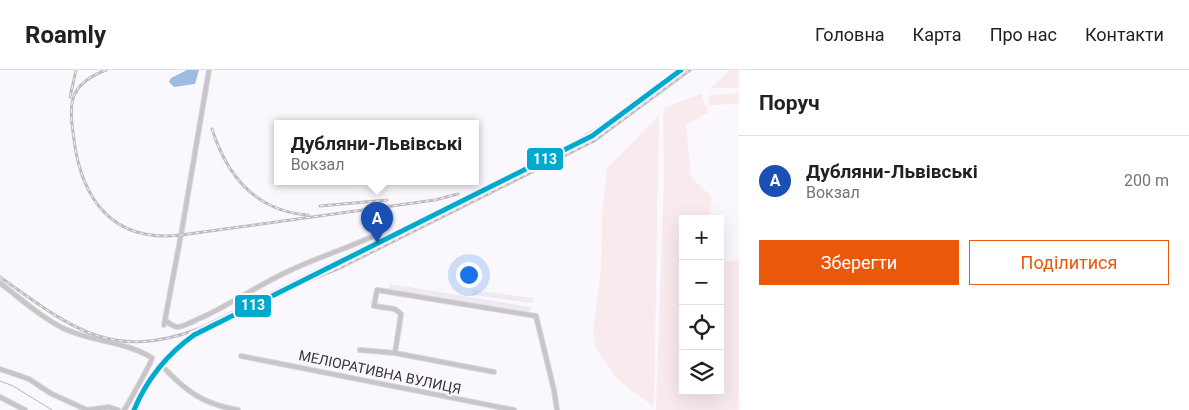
<!DOCTYPE html>
<html lang="uk">
<meta charset="utf-8">
<style>
:root{--surface:#fff;--page:#f6f6f6;--text:#202124;--muted:#757577;--line:#e0e0e0;--accent:#ea580c}
body{margin:0;font-family:Roboto,sans-serif;background:var(--page);color:var(--text)}
.controls{position:absolute;right:15px;bottom:15px;display:grid;overflow:hidden;border-radius:0px;box-shadow:0 5px 20px #0002}
.controls button{width:45px;height:45px;display:grid;place-items:center;padding:0;border:0;border-bottom:1px solid var(--line);background:var(--surface);color:var(--text);font:25px sans-serif}
.you{position:absolute;left:468px;top:204px;width:18px;height:18px;margin:-12px;border:4px solid #fff;border-radius:50%;background:#1a73e8;box-shadow:0 0 0 8px #1a73e833}
.badge{display:grid;place-items:center;width:32px;height:32px;border-radius:50%;background:var(--accent);color:#fff;font-size:16px;font-weight:700}
.pin{position:absolute;translate:-50% -41px;filter:drop-shadow(0 1px 2px #0008)}
.pin::after{content:'';position:absolute;top:26px;width:18px;height:15px;background:inherit;clip-path:polygon(0 0,100% 0,50% 100%)}
.popup{position:absolute;left:274px;top:50px;width:205px;height:65px;box-sizing:border-box;display:grid;place-content:center;border-radius:0px;background:var(--surface);filter:drop-shadow(0 1px 4px #0005);font-size:16px;white-space:nowrap;color:var(--muted)}
.popup b{font-size:19px;color:var(--text)}
.popup::after{content:'';position:absolute;left:50%;top:100%;margin-left:-10px;border:10px solid transparent;border-top-color:var(--surface)}
.list{margin:0;padding:0;list-style:none}
h2{display:flex;justify-content:space-between;align-items:center;height:65px;margin:0;padding:0 20px;font-size:21px}
h2 small{font-size:16px;font-weight:400;color:var(--muted)}
.list li{display:grid;grid-template-columns:32px 1fr auto;gap:15px;align-items:center;box-sizing:border-box;height:90px;padding:0 20px;border-top:1px solid var(--line)}
.list b{display:block;font-size:19px;white-space:nowrap}
.list p{margin:0;font-size:16px;white-space:nowrap;color:var(--muted)}
.list em{font-size:16px;font-style:normal;color:var(--muted)}
.actions{display:flex;gap:10px;padding:15px 20px}
.actions a{flex:1;padding:11px 0;border:1px solid var(--accent);border-radius:0px;text-align:center;font-size:18px;color:var(--accent)}
.actions .main{background:var(--accent);color:#fff}
.icon{flex:none;width:28px;height:28px;fill:none;stroke:currentColor;stroke-width:2;stroke-linecap:round;stroke-linejoin:round}
.map{position:relative;flex:none;width:739px;height:340px;overflow:hidden}
header{display:flex;align-items:center;gap:30px;box-sizing:border-box;height:70px;padding:0 25px;background:var(--surface);border-bottom:1px solid var(--line)}
header strong{font-size:24px}
nav{display:flex;gap:28px;margin-inline-start:auto;font-size:18px}
main{display:flex}
aside{flex:1;background:var(--surface)}
.map>svg:first-child{display:block}
.built{fill:#eee9f2}
.green{fill:#f9eaee}
.water{fill:#9dbce1}
.lines{fill:none;stroke-linecap:round;stroke-linejoin:round}
.stream{stroke:#9dbce1;stroke-width:1}
.minor-casing{stroke:#d8d6d9;stroke-width:6}
.minor{stroke:#c7c5c7;stroke-width:4}
.rail-casing{stroke:#bebcbe;stroke-width:3}
.rail{stroke:#fbf6ff;stroke-width:1;stroke-dasharray:4;stroke-linecap:butt}
.rail-1-casing{stroke:#fbf6ff;stroke-width:9}
.rail-1{stroke:#00a9ce;stroke-width:5}
.labels{text-anchor:middle;dominant-baseline:central;stroke-width:4;stroke-linejoin:round;paint-order:stroke}
.street-label{font-size:14px;fill:#383639;stroke:#fbf6ff}
.line-badge{stroke:#fbf6ff;stroke-width:2}
.badge-label{font-size:14px;text-anchor:middle;font-weight:bold;fill:#fff}
</style>
<header>
<strong>Roamly</strong>
<nav><a>Головна</a><a>Карта</a><a>Про нас</a><a>Контакти</a></nav>
</header>
<main>
<div class="map">
<svg width="739" height="340" viewBox="0 0 739 340">
<rect width="100%" height="100%" fill="#fbf8fd"/>
<path class="built" d="M390,214L531,237L530,242L389,219Z
M473,220L533,228L532,233L472,225Z"/>
<path class="green" d="M730,0H739V18H710Z
M739,23V34L709,35V25Z
M701,24L708,42L686,55L691,107L712,127L708,149H683V321H720V190L725,192L739,190V340H656L664,107L663,45L665,37Z
M659,45L654,337L618,310L596,278L593,262L601,198L602,146L607,98Z"/>
<path class="water" d="M187,0H199L195,14L174,17L169,12L171,8Z"/>
<g class="lines">
<path class="stream" d="M0,311L13,316L52,340"/>
<g class="minor-casing">
<path id="minor" d="M0,213C21,229 43,249 67,260C95,272 127,272 152,288C152,291 128,335 124,340
M165,250C169,253 173,257 178,257C186,256 195,250 203,247C233,233 260,214 291,200C319,187 348,178 376,165
M164,255L181,165L209,0
M360,280L395,283L494,302
M395,283L401,244L395,239L374,236L377,220L536,246L554,320L557,340
M241,286L514,340
M164,298C188,323 204,334 238,340
M0,299L29,309L50,323L87,340L109,337L118,340
M0,327L25,340"/>
</g>
<use href="#minor" class="minor"/>
<g class="rail-casing">
<path id="rail" d="M106,0C67,15 69,34 74,70C82,131 114,173 181,165L435,130L458,124
M70,27L76,0
M212,59C227,106 256,141 308,145
M320,136L387,130
M0,207C69,256 110,292 198,259L568,76L610,51L677,0
M308,211L342,197L594,71L690,0
M136,340C149,305 173,280 205,262"/>
</g>
<use href="#rail" class="rail"/>
<g class="rail-1-casing">
<path id="rail-1" d="M134,340C147,309 166,285 194,265L592,66L681,0"/>
</g>
<use href="#rail-1" class="rail-1"/>
</g>
<g class="labels">
<g class="street-label">
<text transform="translate(380 302) rotate(12)">МЕЛІОРАТИВНА ВУЛИЦЯ</text>
</g>
</g>
<g class="line-badge">
<rect x="526" y="77" width="38" height="24" rx="5" fill="#00a9ce"/>
<rect x="234" y="224" width="38" height="24" rx="5" fill="#00a9ce"/>
</g>
<g class="badge-label">
<text x="545" y="94">113</text>
<text x="253" y="240">113</text>
</g>
</svg>
<div class="controls">
<button>+</button>
<button>−</button>
<button><svg class="icon" aria-label="locate" viewBox="0 0 24 24"><circle cx="12" cy="12" r="6"/><path d="M12 2v4M12 18v4M2 12h4M18 12h4"/></svg></button>
<button><svg class="icon" aria-label="layers" viewBox="0 0 24 24"><path d="M12 4l9 5-9 5-9-5zM3 14l9 5 9-5"/></svg></button>
</div>
<div class="you"></div>
<div class="pin badge" style="left:377px;top:173px;background:#1a4fb4">A</div>
<div class="popup"><b>Дубляни-Львівські</b>Вокзал</div>
</div>
<aside>
<h2>Поруч<small></small></h2>
<ul class="list">
<li><span class="badge" style="background:#1a4fb4">A</span><div><b>Дубляни-Львівські</b><p>Вокзал</p></div><em>200 m</em></li>
</ul>
<div class="actions"><a class="main">Зберегти</a><a>Поділитися</a></div>
</aside>
</main>
